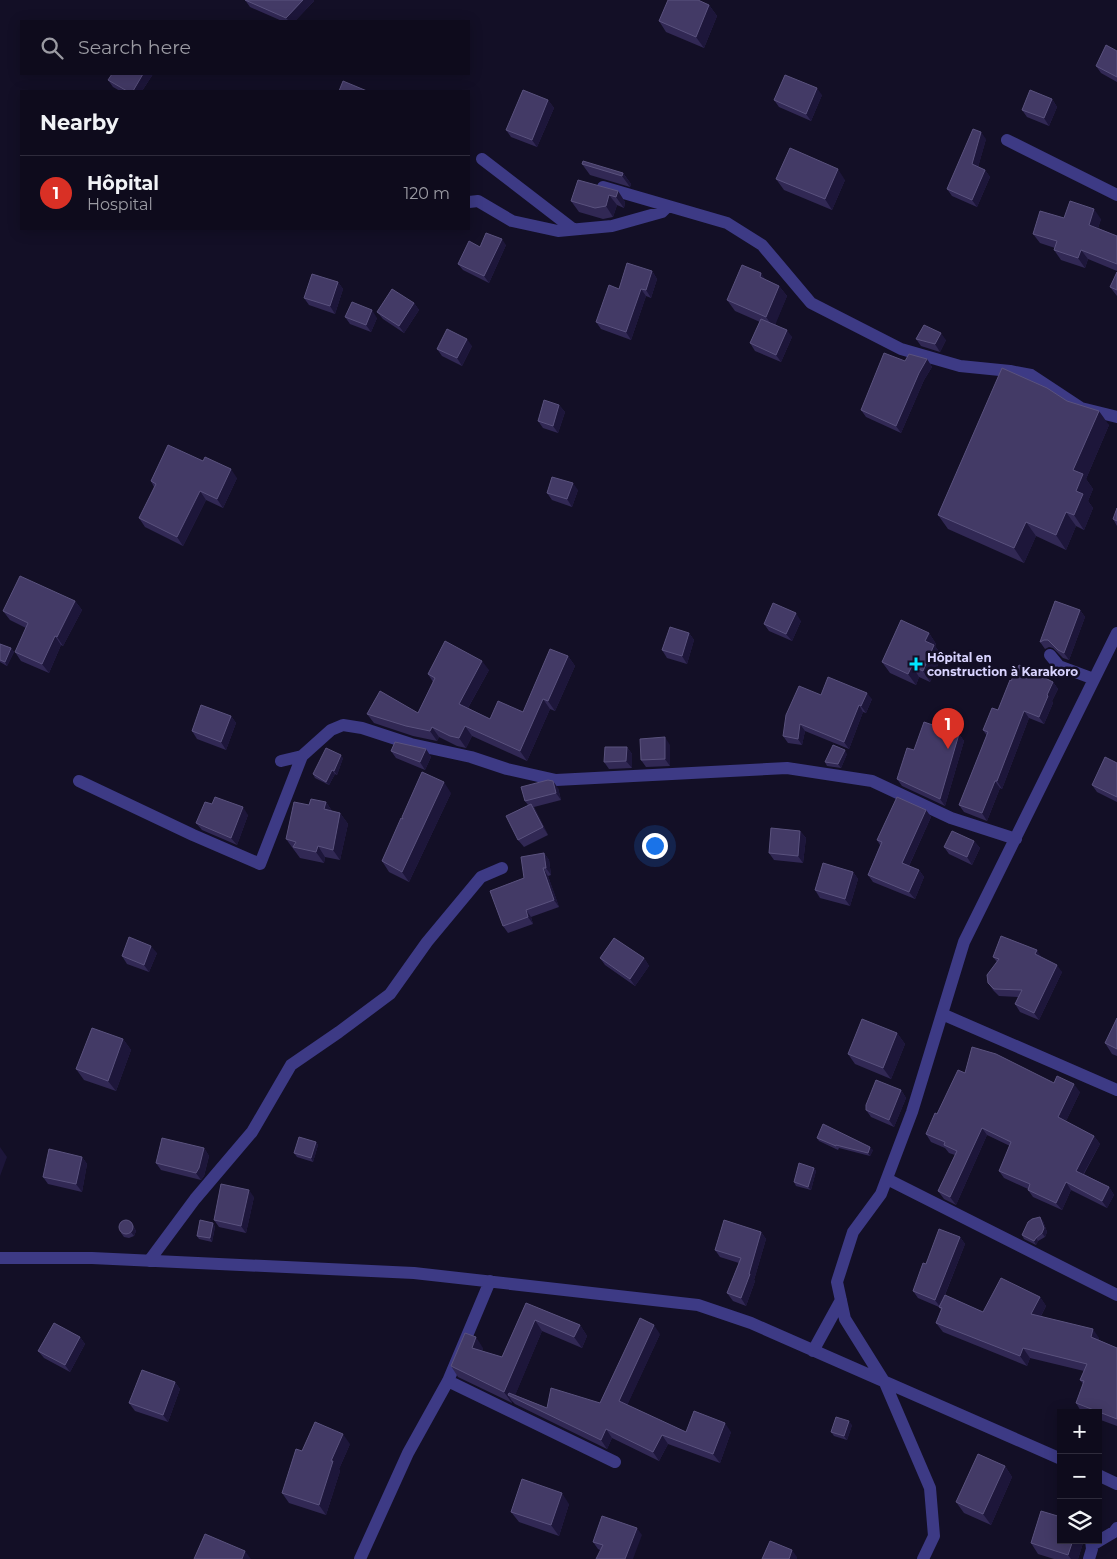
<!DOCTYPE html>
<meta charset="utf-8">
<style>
:root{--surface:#0e0b1c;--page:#171425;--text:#f1f3f6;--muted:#9b9ba3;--line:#2e2b3b;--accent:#d93025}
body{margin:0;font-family:Montserrat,sans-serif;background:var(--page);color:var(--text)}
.controls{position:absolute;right:15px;bottom:15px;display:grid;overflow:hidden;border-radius:0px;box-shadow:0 2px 12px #0003}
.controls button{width:45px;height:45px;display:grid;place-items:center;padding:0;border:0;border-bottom:1px solid var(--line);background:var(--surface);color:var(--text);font:25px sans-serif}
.you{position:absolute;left:654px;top:845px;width:18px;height:18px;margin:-12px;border:4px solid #fff;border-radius:50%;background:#1a73e8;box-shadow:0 0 0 8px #1a73e833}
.badge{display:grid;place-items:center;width:32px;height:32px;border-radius:50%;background:var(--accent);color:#fff;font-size:16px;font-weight:700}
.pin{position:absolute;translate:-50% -41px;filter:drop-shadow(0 1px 2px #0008)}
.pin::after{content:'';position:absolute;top:26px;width:18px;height:15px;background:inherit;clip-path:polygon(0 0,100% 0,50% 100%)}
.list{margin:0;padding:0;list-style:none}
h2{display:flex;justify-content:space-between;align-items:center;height:65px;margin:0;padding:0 20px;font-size:21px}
h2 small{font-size:16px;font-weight:400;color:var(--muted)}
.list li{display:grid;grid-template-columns:32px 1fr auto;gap:15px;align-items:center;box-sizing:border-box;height:75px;padding:0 20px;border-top:1px solid var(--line)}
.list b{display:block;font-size:19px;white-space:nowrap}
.list p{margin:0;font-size:16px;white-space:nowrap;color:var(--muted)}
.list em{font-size:16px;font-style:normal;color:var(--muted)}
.icon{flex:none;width:28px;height:28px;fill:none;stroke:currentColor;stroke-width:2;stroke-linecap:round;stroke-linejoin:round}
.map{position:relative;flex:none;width:1117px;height:1559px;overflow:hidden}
.search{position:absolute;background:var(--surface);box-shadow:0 2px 12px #0003;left:20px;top:20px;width:450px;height:55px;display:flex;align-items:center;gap:12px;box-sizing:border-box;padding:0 18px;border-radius:0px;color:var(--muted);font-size:19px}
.panel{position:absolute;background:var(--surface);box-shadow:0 2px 12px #0003;left:20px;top:90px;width:450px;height:140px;border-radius:0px}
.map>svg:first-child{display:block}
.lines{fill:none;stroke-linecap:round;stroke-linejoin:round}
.minor{stroke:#3d3a85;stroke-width:12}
.wall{fill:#312854}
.shaded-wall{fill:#1d163a}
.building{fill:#433a66;stroke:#5a527e}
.poi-dot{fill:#00e5ff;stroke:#130f26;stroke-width:2}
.labels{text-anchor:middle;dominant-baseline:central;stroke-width:5;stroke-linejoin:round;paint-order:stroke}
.poi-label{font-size:12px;font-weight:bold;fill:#d9d4ff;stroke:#130f26;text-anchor:start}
</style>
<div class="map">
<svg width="1117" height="1559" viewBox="0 0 1117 1559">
<rect width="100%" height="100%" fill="#130f26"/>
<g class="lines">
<path class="minor" d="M1007,140L1117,195
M482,159L573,229
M603,187L727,223L762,245L811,303L901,349L960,366L1010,371L1031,375L1081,408L1117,417
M469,202L478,201L512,221L558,231L612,226L662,212L668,206
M1050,655L1059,666L1094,679
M281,761L302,756L331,730L343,725L362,728L411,744L471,757L507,769L556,780L787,768L872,781L951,818L1016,839
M79,781L193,835L260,864L302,756
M942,1014L1117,1090
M887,1179L1117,1295
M0,1258H92L414,1273L698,1305L751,1323L1061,1459
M149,1261L195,1199L252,1132L291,1065L339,1032L390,994L427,942L481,877L502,868
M813,1351L841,1300
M448,1381L615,1462
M1098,1475L1117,1484
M1092,1545L1114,1532L1117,1528
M360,1559L408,1453L448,1381L490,1281
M923,1559L934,1536L930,1488L885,1383L845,1319L837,1282L853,1232L881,1194L912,1112L964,942L1117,633
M1089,1559L1092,1549L1091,1540"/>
</g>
<path class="wall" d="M245,0H313L314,1L295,21H282L250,7Z
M709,5L717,16L704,48L666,32L659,21Z
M1117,51V82L1101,73L1096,66Z
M112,74H153L142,91H120L113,87L108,80Z
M822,95L811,121L779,107L774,100Z
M1052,99L1057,107L1049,126L1027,117L1022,110Z
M548,100L554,108L537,147L511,137L506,130Z
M986,139L978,167L985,170L990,177L977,207L952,196L947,189Z
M582,164L623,173L631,184L630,187L590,175Z
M776,179L845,180L832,210L784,190Z
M618,191L625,202L624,208L617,205L613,217L603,219L579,212L571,201Z
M1064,218L1101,219L1098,228L1117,236V271L1088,259L1085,268L1061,260L1054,250L1055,248L1040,243L1033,234Z
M506,245L489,283L463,270L458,264L480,247Z
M652,271L657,279L651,298L646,296L631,340L601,329L596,322L619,289Z
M1117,272V296L1110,287Z
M767,280L779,286L787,296L775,324L792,337L781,362L755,351L750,343L760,322L735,311L727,300Z
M338,282L343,289L335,314L309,305L304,298Z
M414,303L419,310L404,333L383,319L377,312Z
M345,317L377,318L371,332L350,324Z
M916,339L946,340L940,352L921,346Z
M472,346L462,366L442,356L437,349Z
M927,359L932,367L924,380L901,433L866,417L861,410L905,361Z
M1067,401L1109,425L1086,479L1093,489L1088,501L1093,508L1084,530L1076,526L1066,550L1036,536L1024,563L948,529L938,515Z
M559,405L565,412L558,433L543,428L538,421Z
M237,478L223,508L206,500L183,546L145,527L139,518L154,487L151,481Z
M578,490L572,507L552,500L547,493Z
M1117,508V526L1113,519Z
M75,601L82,610L63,646L61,645L49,673L21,661L15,652L26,628L10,620L3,611Z
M1080,610L1085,617L1069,660L1063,658L1053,648L1049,647L1045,649L1040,642Z
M801,621L792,641L769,631L764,624Z
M689,633L694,640L687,664L667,658L662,650Z
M929,633L936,644L935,646L942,656L930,682L919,677L916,685L890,673L882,662Z
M0,644L11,648L14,652L7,666L0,662Z
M568,656L575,666L555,711L550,709L527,761L472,736L466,748L457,746L439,737L437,741L413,736L374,723L367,714L418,713L433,682L428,674L489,670L468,708L490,719L523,712Z
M1011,681L1053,682L1058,689L1052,701L1053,703L1044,724L1029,718L1002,789L1000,788L987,821L964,812L959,805L987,736L983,730L998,710Z
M821,695L872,699L866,713L863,712L849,749L805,731L802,745L788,743L783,736Z
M231,716L236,723L226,750L197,739L192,731Z
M959,734L964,741L945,806L902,786L897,779Z
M670,745V766L646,767L641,760Z
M627,747L632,754V768L609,769L604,762Z
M426,749L431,757L425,770L396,758L391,751Z
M847,754L841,768L827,766L825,762Z
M343,758L337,775L335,774L329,785L315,778L313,774Z
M1117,763V802L1097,792L1092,785Z
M558,788L561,800L534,807L548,835L524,847L518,840L528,805L525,801Z
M451,793L409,882L389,872L382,861Z
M326,802L332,811L340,813L348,824L340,860L325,857L324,863L300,858L286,839L309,805Z
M212,804L248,815L237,845L202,830L196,823Z
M926,810L931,817L909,866L919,870L924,877L915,899L873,882L868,875L880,845L877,840Z
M800,831L806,838L803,863L774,860L769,853Z
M974,841L980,848L972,865L949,854L944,847Z
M544,853L549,860L551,875L548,876L559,907L531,917L533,924L508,933L503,926L524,878Z
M853,872L858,879L850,906L820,898L815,890Z
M157,953L149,972L127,964L122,956Z
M993,957L1042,958L1062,972L1039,1020L1020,1012L1015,1004L1018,997L999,996L993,990L988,983L997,962Z
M600,958H644L649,966L635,986L605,965Z
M1117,1018V1056L1112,1054L1105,1043Z
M897,1033L905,1044L891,1079L855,1064L848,1054Z
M123,1039L131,1050L116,1091L84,1080L76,1069Z
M965,1073L1054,1083L1080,1092L1066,1121L1094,1136L1100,1144L1084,1174L1109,1187L1114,1195L1107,1208L1071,1190L1062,1210L1033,1197L1028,1190V1189L1004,1178L999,1171L1010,1146L987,1135L956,1205L944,1199L938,1191L955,1155L949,1153L945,1148L931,1142L926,1134L937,1114Z
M901,1090L906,1098L894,1127L871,1117L866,1110Z
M817,1138L873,1150L870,1156L839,1148L838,1150L819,1141Z
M316,1142L318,1145L313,1162L297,1157L294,1153Z
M204,1148L209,1156L204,1176L201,1180L161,1170L156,1163Z
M82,1157L87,1164L82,1192L48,1184L43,1177Z
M814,1168L816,1171L811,1190L796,1186L794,1182Z
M254,1197L246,1233L219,1227L214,1220Z
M1043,1221L1047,1232L1045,1237L1038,1241L1036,1245L1024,1239L1022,1235Z
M213,1223L215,1227L212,1242L199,1239L197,1236Z
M133,1225L136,1231L134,1236L129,1238L124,1237L121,1233Z
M761,1232L766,1239L754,1280L755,1281L746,1306L733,1301L727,1293L739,1263L720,1257L715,1250Z
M960,1237L965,1244L945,1295L983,1312L1040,1297L1046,1306L1041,1316L1099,1338V1340L1117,1348V1426L1098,1419V1413H1082L1076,1403L1083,1384L1080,1380L1084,1371L1030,1358L1027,1366L943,1332L936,1323L941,1310L939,1307L918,1298L913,1291L926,1264Z
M526,1303L580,1325L587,1336L582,1348L542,1331L515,1395L547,1408L600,1403L660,1334L627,1405L686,1432H731L720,1463L668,1444L659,1461L612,1438L607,1449L515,1404L512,1401V1403L458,1377L451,1366L483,1348L482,1351L502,1357Z
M80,1337L85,1344L70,1372L44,1358L38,1351Z
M175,1382L180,1389L168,1422L135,1411L129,1403Z
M852,1425L847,1440L834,1436L831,1432Z
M350,1444L339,1469L340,1471L326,1515L289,1503L282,1493Z
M1005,1466L1012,1477L991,1525L964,1513L956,1502Z
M569,1504L559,1536L519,1522L511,1512Z
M642,1535L600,1550L598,1549L593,1542Z
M1061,1540H1083V1543L1078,1559H1054L1038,1554L1031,1543Z"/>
<path class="shaded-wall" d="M303,0H313L314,1L295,21H289L286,18Z
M709,5L717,16L704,48L696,37Z
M143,74H153L142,91H133Z
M817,88L822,95L811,121L806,114Z
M1052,99L1057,107L1049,126L1044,118Z
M548,100L554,108L537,147L532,140Z
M981,132L986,139L977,171L972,164Z
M838,169L845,180L832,210L825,199Z
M985,170L990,177L977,207L972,200Z
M623,173L631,184L630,187L622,176Z
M618,191L625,202L624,208L616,197Z
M609,195L617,205L613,217L606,206Z
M1094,209L1101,219L1096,234L1089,225Z
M502,239L506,245L489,283L484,276Z
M1081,250L1088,259L1085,268L1078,258Z
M652,271L657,279L651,298L646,290Z
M761,273L769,284L760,277Z
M338,282L343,289L335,314L330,306Z
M779,286L787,296L774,328L766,317Z
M641,289L646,296L631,340L626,332Z
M414,303L419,310L404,333L399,326Z
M372,310L377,318L371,332L366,325Z
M787,330L792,337L781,362L776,355Z
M941,333L946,340L940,352L935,344Z
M467,339L472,346L462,366L457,358Z
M927,359L932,367L924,380L901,433L896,426L919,373Z
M559,405L565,412L558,433L553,426Z
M1099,411L1109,425L1086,479L1093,489L1088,501L1093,508L1084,530L1074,515L1076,491L1073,470Z
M231,469L237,478L223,508L217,499Z
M573,483L578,490L572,507L567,499Z
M200,491L206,500L183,546L177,537Z
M1066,512L1076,526L1066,550L1056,535Z
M1026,522L1036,536L1024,563L1014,548Z
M75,601L82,610L63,646L57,637Z
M1080,610L1085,617L1069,660L1064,653Z
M796,613L801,621L792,641L786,634Z
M689,633L694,640L687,664L682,656Z
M929,633L936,644L935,646L942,656L930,682L923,671L925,641Z
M55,636L61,645L49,673L42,664Z
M11,648L14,652L7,666L5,662Z
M568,656L575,666L555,711L548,701Z
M482,661L489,670L465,713L459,704Z
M912,666L919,677L916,685L908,674Z
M1053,682L1058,689L1052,701L1053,703L1044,724L1039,717L1047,695Z
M867,693L872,699L866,713L861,706Z
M543,699L550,709L527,761L520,751Z
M859,705L863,712L849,749L844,742Z
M1024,711L1029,718L1002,789L997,781Z
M231,716L236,723L226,750L221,742Z
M800,724L805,731L802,745L798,739Z
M465,726L472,736L466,748L459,738Z
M432,727L439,737L437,741L430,731Z
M959,734L964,741L945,806L940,799Z
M665,737L670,745V766L665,759Z
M627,747L632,754V768L626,761Z
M426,749L431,757L425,770L420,762Z
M845,750L847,754L841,768L838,764Z
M341,755L343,758L337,775L334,771Z
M332,770L335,774L329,785L326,782Z
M553,781L558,788L561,800L556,793Z
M995,781L1000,788L987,821L982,813Z
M444,782L451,793L409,882L402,872Z
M326,802L333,813L324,809Z
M531,804L536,811L548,835L543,827Z
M243,807L248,815L237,845L231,838Z
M926,810L931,817L907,870L902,863Z
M340,813L348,824L340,860L333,850Z
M800,831L806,838L803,863L798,856Z
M974,841L980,848L972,865L967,857Z
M318,846L325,857L324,863L316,852Z
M544,853L549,860L551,875L546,868Z
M543,868L548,876L559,907L554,900Z
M919,870L924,877L915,899L909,892Z
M853,872L858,879L850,906L845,899Z
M526,910L531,917L533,924L528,917Z
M151,946L157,953L149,972L144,965Z
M1037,950L1042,958L1035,954Z
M644,958L649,966L635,986L630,979Z
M1057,965L1062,972L1039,1020L1034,1013Z
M897,1033L905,1044L891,1079L883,1068Z
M123,1039L131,1050L116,1091L108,1081Z
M1074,1084L1080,1092L1064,1125L1058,1117Z
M901,1090L906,1098L894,1127L889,1120Z
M982,1128L987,1135L956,1205L950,1197Z
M1094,1136L1100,1144L1081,1178L1076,1171Z
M316,1142L318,1145L313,1162L311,1158Z
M0,1147L7,1157L0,1176Z
M870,1147L873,1150L870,1156L868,1153Z
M204,1148L209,1156L204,1176L201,1180L196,1173Z
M82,1157L87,1164L82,1192L76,1184Z
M814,1168L816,1171L811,1190L808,1187Z
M1066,1182L1071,1190L1062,1210L1056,1203Z
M1109,1187L1114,1195L1107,1208L1102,1201Z
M249,1190L254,1197L246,1233L241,1226Z
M1040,1217L1043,1221L1047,1232L1045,1237L1042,1233Z
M131,1222L136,1231L134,1236L131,1232Z
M213,1223L215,1227L212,1242L210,1238Z
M761,1232L766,1239L754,1280L755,1281L746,1306L741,1298Z
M960,1237L965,1244L940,1307L935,1300Z
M1036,1238L1038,1241L1036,1245L1034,1241Z
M1040,1297L1046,1306L1037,1323L1031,1314Z
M535,1320L542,1331L514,1398L508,1395L512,1401V1403L504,1392Z
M580,1325L587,1336L582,1348L574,1337Z
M654,1325L660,1334L625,1410L619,1401Z
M1093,1329L1099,1338L1097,1346L1091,1337Z
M80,1337L85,1344L70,1372L65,1365Z
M476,1337L483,1348L480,1358L472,1348Z
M1023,1348L1030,1358L1027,1366L1020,1356Z
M175,1382L180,1389L168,1422L163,1415Z
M849,1421L852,1425L847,1440L844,1436Z
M725,1423L731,1432L720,1463L713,1454Z
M606,1429L612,1438L607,1449L601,1440Z
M343,1434L350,1444L339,1469L340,1471L326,1515L319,1505L331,1461Z
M662,1435L668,1444L659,1461L653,1452Z
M1005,1466L1012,1477L991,1525L983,1514Z
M562,1493L569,1504L559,1536L551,1525Z
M637,1528L642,1535L633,1559H625Z
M1073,1540H1083V1543L1078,1559H1071L1068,1555Z
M792,1550L797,1557V1559H789Z
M245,1551L251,1559H242Z"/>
<path class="building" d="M245,0H303L286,18Z
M668,0H698L709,5L696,37L659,21Z
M1106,45L1117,51V77L1096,66Z
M112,74H143L133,91H127L108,80Z
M785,75L817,88L806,114L774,100Z
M343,81L367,91H339Z
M523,90L548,100L532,140L506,130Z
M1030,90L1052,99L1044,118L1022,110Z
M973,129L981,132L972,164L985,170L972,200L947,189Z
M790,148L838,169L825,199L776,179Z
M583,161L623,173L622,176L582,164Z
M578,180L618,191L616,197L609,195L606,206L595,208L571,201Z
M1070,201L1094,209L1089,225L1117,236V264L1081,250L1078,258L1054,250L1057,241L1033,234L1040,211L1064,218Z
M486,233L502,239L484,276L458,264L469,241L480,247Z
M627,263L652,271L646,290L641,289L626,332L596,322L609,285L619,289Z
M742,265L761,273L760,277L779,286L766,317L727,300Z
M1117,272V290L1110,287Z
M312,274L338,282L330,306L304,298Z
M392,289L414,303L399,326L377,312Z
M352,302L372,310L366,325L345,317Z
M761,319L787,330L776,355L750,343Z
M924,325L941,333L935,344L916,339Z
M447,329L467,339L457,358L437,349Z
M884,353L905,361L909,354L927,359L919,373L896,426L861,410Z
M1002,368L1047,388L1067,401L1099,411L1073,470L1083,474L1076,491L1083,494L1074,515L1066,512L1056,535L1026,522L1014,548L938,515Z
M544,400L559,405L553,426L538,421Z
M168,445L203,461L205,457L231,469L217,499L200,491L177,537L139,518L156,484L151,481Z
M552,477L573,483L567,499L547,493Z
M1117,508V521L1113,519Z
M20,576L75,601L57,637L55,636L42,664L15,652L28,623L3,611Z
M1055,601L1080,610L1064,653L1058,650L1048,640H1044L1040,642Z
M773,603L796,613L786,634L764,624Z
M901,620L929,633L925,641L934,645L923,671L912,666L908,674L882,662Z
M670,627L689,633L682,656L662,650Z
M445,641L482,661L459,704L490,719L498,701L523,712L550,649L568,656L548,701L543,699L520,751L465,726L459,738L450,736L432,727L430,731L406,726L367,714L380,691L418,713L435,678L428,674Z
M0,644L11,648L5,662L0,660Z
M1019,665L1053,682L1047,695L1048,696L1039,717L1024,711L997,781H995L982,813L959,805L988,732L983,730L992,708L998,710L1010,680L1011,681Z
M828,677L867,693L861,706L859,705L844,742L800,724L798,739L783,736L786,715L799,686L821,695Z
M201,705L231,716L221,742L192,731Z
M924,722L959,734L940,799L897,779L907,748L914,750Z
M665,737V759L641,760L640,739Z
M395,742L426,749L420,762L391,751Z
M833,745L845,750L838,764L825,762Z
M605,747H627L626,761L604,762Z
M326,748L341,755L334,771L332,770L326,782L313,774Z
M1105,757L1117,763V797L1092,785Z
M422,772L444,782L402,872L382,861L401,818L403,819L402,817Z
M548,780L553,781L556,793L525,801L521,787Z
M215,797L243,807L231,838L196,823L205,802L212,804Z
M897,797L926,810L902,863L919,870L909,892L868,875L882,842L877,840Z
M311,799L326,802L324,809L340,813L333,850L318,846L316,852L293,847L296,842L286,839L294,802L309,805Z
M531,804L543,827L518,840L506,816Z
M771,828L800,831L798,856L769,853Z
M952,831L974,841L967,857L944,847Z
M544,853L546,868H543L554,900L526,910L528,917L503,926L490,891L524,878L521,857Z
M823,863L853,872L845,899L815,890Z
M1001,936L1037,950L1035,954L1057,965L1034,1013L1015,1004L1022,990L994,989L988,983L987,975L999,959L993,957Z
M129,937L151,946L144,965L122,956Z
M614,938L644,958L630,979L600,958Z
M1117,1018V1049L1105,1043Z
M862,1019L897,1033L883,1068L848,1054Z
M92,1028L123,1039L108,1081L76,1069Z
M972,1047L996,1054L1054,1083L1057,1076L1074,1084L1058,1117L1094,1136L1076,1171L1109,1187L1102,1201L1066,1182L1056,1203L1028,1190L1030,1184L999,1171L1011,1142L982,1128L950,1197L938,1191L957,1151L944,1145L945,1142L926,1134L935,1113L937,1114L958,1070L965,1073Z
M876,1080L901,1090L889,1120L866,1110V1105Z
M823,1124L870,1147L868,1153L836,1145V1146L817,1138Z
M299,1137L316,1142L311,1158L294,1153Z
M162,1138L204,1148L199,1168L196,1173L156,1163Z
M49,1149L82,1157L76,1184L43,1177Z
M799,1163L814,1168L808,1187L794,1182Z
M221,1184L249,1190L241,1226L214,1220Z
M1040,1217L1044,1228L1042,1233L1036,1238L1034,1241L1022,1235L1028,1222L1032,1219Z
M200,1220L213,1223L210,1238L197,1236Z
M724,1220L761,1232L749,1274H750L741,1298L727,1293L741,1258L715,1250Z
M119 1227a7 7 0 1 1 14 0a7 7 0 1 1-14 0Z
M939,1229L960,1237L935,1300L913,1291L923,1263L926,1264Z
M1001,1278L1040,1297L1031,1314L1093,1329L1091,1337L1117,1348V1419L1076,1403L1084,1381L1080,1380L1087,1364L1023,1348L1020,1356L936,1323L942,1308L939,1307L945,1295L983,1312Z
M526,1303L580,1325L574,1337L535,1320L504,1392L451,1366L465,1333L476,1337L472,1348L502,1357Z
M640,1318L654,1325L619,1401L686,1432L694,1411L725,1423L713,1454L662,1435L653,1452L606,1429L601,1440L508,1395L509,1393L547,1408L551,1388L600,1403Z
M54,1323L80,1337L65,1365L38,1351Z
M142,1370L175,1382L163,1415L129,1403Z
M836,1417L849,1421L844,1436L831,1432Z
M315,1422L343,1434L331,1461H333L319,1505L282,1493L296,1449L302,1451Z
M978,1454L1005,1466L983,1514L956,1502Z
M522,1479L562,1493L551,1525L511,1512Z
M1041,1511L1061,1517V1540H1073L1068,1555L1031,1543Z
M602,1516L637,1528L625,1559H596L603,1545L593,1542Z
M205,1534L245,1551L242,1559H194Z
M770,1541L792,1550L789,1559H762Z"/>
<path class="poi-dot" d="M913.5 656.5h5v5h5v5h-5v5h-5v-5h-5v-5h5z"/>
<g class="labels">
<g class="poi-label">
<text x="927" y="657">Hôpital en<tspan x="927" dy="14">construction à Karakoro</tspan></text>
</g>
</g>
</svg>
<div class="controls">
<button>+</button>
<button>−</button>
<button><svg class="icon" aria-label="layers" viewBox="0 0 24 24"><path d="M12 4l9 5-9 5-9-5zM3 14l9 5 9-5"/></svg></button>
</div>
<div class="you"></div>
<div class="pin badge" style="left:948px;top:749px">1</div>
<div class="search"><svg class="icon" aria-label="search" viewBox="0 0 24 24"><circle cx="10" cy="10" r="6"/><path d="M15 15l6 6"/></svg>Search here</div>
<section class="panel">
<h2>Nearby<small></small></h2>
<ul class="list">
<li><span class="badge">1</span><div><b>Hôpital</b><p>Hospital</p></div><em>120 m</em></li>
</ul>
</section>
</div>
